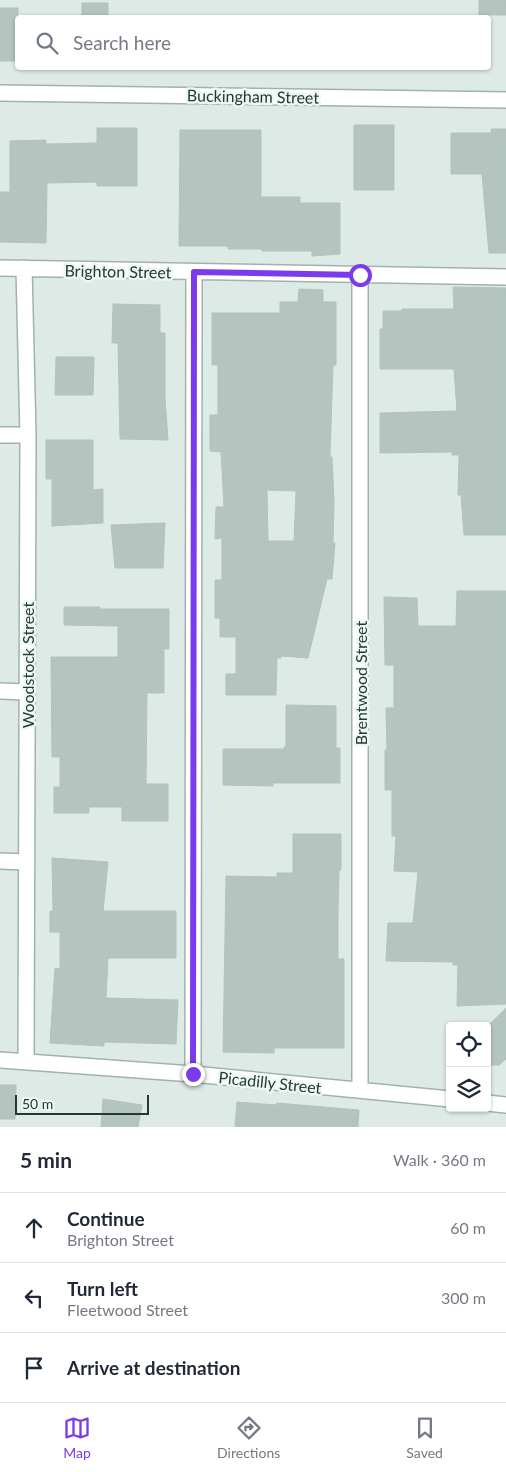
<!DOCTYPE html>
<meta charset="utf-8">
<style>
:root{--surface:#fff;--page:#f2f2f3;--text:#1f2937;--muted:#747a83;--line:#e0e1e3;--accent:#7c3aed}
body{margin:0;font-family:Lato,sans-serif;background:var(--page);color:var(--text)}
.controls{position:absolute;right:15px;bottom:15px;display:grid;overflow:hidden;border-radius:5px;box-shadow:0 1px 4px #0004}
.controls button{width:45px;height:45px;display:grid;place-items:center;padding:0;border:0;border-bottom:1px solid var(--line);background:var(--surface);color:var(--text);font:25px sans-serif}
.scale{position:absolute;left:15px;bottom:12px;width:134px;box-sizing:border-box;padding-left:5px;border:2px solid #203a36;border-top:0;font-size:14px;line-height:18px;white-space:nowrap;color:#203a36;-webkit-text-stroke:4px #eff7f4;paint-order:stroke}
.stop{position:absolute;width:15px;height:15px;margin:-11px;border:4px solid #7c3aed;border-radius:50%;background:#fff}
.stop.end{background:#7c3aed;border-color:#fff;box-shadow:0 1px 5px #0008}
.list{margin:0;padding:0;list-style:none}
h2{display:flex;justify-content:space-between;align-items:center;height:65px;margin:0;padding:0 20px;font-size:21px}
h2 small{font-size:16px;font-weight:400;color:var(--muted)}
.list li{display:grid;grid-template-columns:32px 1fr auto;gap:15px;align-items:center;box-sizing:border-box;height:70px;padding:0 20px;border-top:1px solid var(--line)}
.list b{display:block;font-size:19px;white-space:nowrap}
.list p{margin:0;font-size:16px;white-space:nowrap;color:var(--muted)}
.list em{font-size:16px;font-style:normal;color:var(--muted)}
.icon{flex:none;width:28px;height:28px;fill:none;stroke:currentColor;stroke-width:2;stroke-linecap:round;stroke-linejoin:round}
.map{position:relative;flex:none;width:506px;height:1127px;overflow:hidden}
.search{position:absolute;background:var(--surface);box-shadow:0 1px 4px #0004;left:15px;right:15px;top:15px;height:55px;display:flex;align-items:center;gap:12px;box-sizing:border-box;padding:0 18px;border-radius:5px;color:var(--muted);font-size:19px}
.sheet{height:275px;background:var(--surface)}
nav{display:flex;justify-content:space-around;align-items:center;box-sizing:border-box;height:70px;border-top:1px solid var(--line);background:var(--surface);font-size:14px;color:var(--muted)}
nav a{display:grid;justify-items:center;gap:2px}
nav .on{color:var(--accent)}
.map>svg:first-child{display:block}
.building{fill:#b4c5c0;stroke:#b1c3be;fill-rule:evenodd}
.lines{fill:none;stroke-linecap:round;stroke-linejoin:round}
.minor-casing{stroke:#a1b2ae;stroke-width:18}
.minor{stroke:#fff;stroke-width:15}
.route{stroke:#7c3aed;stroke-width:6}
.labels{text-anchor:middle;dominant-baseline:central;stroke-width:5;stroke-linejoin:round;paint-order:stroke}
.street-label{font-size:16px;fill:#203a36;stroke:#eff7f4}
</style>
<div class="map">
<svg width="506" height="1127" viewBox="0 0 506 1127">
<rect width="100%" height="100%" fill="#deeae6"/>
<path class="building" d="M479,0H506V15H479Z
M82,3H108V18H82Z
M0,8H18V61H0Z
M354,125H394V190H354Z
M97,128H137V186H97V182L47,183L46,243L0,242V192H10V141L46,140V144L97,143Z
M491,129H506V253H489L482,174H451V133H491Z
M180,130H261V197H300V203H340V254L312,256V251H262V249H228V246H179Z
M453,287L506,288V535H464L461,495H458L459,455H452V452L380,453V413L457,411L454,369H380V329H383V311H402V309H454Z
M299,289L323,290V302H336V365H333L330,457H332L334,502L333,543H335L332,579H327L308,658L281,656V658H277L276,695H226V674H236V637H220V618H215V580H222V538L215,539L216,507H224L221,452L210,451V415H218V365H212V313H280V302H298ZM267,490L296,491L294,541H268Z
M113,304L160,305V333H165V398L168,440L120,439L118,343H112Z
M56,357H94L93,395H55Z
M46,440H93V490L103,489V523L52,526V479H46Z
M165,523L163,568H115L111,525Z
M457,591H506V1004L457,1006L458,965H453V962L386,961L388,923H413L418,872L394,871L396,836H392V790H385V750H387L386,708H394V665H385L384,597L417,598L418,626H456Z
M64,607H100V609H169V649H164V693H147L146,784H168V821H122V807H89V813H54V787H60V757H52L51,657H118V626L64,625Z
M286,705L336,706V748H340V783H273V786L223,785V749H284V747H286Z
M293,834H341V870H339L338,914V959H344V1048H274V1053L223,1052L226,876L277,877V873H293Z
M52,858L108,862L103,911H176V958H108L106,998L178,1000L176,1044L104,1042V1046L50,1043L55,968L60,969V932H50V911H53Z
M506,1008V1059L499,1065H487V1027Z
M0,1085H16L15,1119H0Z
M103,1099L142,1105L138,1127H101Z
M237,1102L276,1105L277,1103L359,1110L358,1127H235Z"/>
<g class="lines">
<g class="minor-casing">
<path id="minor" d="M0,93L506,100
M0,268L506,277
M24,268L28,435L26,1062
M360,275V1090
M0,435H28
M0,691L27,692
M0,861L26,862
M0,1060L193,1074L450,1099
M193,1074L194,272
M487,1103L506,1105"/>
</g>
<use href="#minor" class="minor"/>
</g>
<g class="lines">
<path class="route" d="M193,1074L194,272L360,275"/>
</g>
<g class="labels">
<g class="street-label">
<text transform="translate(253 96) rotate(1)">Buckingham Street</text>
<text transform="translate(118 271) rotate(1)">Brighton Street</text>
<text transform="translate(27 665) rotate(-90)">Woodstock Street</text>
<text transform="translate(360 683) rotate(-90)">Brentwood Street</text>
<text transform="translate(270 1082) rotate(6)">Picadilly Street</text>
</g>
</g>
</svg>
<div class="controls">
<button><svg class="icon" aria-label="locate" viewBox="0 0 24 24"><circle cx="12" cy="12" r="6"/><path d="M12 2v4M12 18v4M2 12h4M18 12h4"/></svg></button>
<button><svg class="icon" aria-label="layers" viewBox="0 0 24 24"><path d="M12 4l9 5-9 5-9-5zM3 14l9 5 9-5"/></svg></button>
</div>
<div class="scale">50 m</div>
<div class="stop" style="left:360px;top:275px"></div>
<div class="stop end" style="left:193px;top:1074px"></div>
<div class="search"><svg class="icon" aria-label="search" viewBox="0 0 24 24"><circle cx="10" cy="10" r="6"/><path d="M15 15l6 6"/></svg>Search here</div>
</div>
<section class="sheet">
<h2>5 min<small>Walk · 360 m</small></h2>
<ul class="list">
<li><svg class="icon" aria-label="ahead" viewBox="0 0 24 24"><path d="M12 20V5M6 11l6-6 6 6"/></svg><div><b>Continue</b><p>Brighton Street</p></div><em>60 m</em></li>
<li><svg class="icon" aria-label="left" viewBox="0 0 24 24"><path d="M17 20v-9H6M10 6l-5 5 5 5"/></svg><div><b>Turn left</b><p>Fleetwood Street</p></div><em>300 m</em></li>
<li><svg class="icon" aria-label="arrive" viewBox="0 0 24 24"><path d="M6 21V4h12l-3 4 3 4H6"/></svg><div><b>Arrive at destination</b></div></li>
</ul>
</section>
<nav>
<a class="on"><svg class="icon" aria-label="map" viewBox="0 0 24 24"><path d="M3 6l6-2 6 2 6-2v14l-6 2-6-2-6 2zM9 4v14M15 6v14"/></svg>Map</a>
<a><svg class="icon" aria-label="directions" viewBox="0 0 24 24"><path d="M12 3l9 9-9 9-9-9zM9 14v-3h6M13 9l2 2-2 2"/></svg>Directions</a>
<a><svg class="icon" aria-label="saved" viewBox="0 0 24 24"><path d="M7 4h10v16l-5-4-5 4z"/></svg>Saved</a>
</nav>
